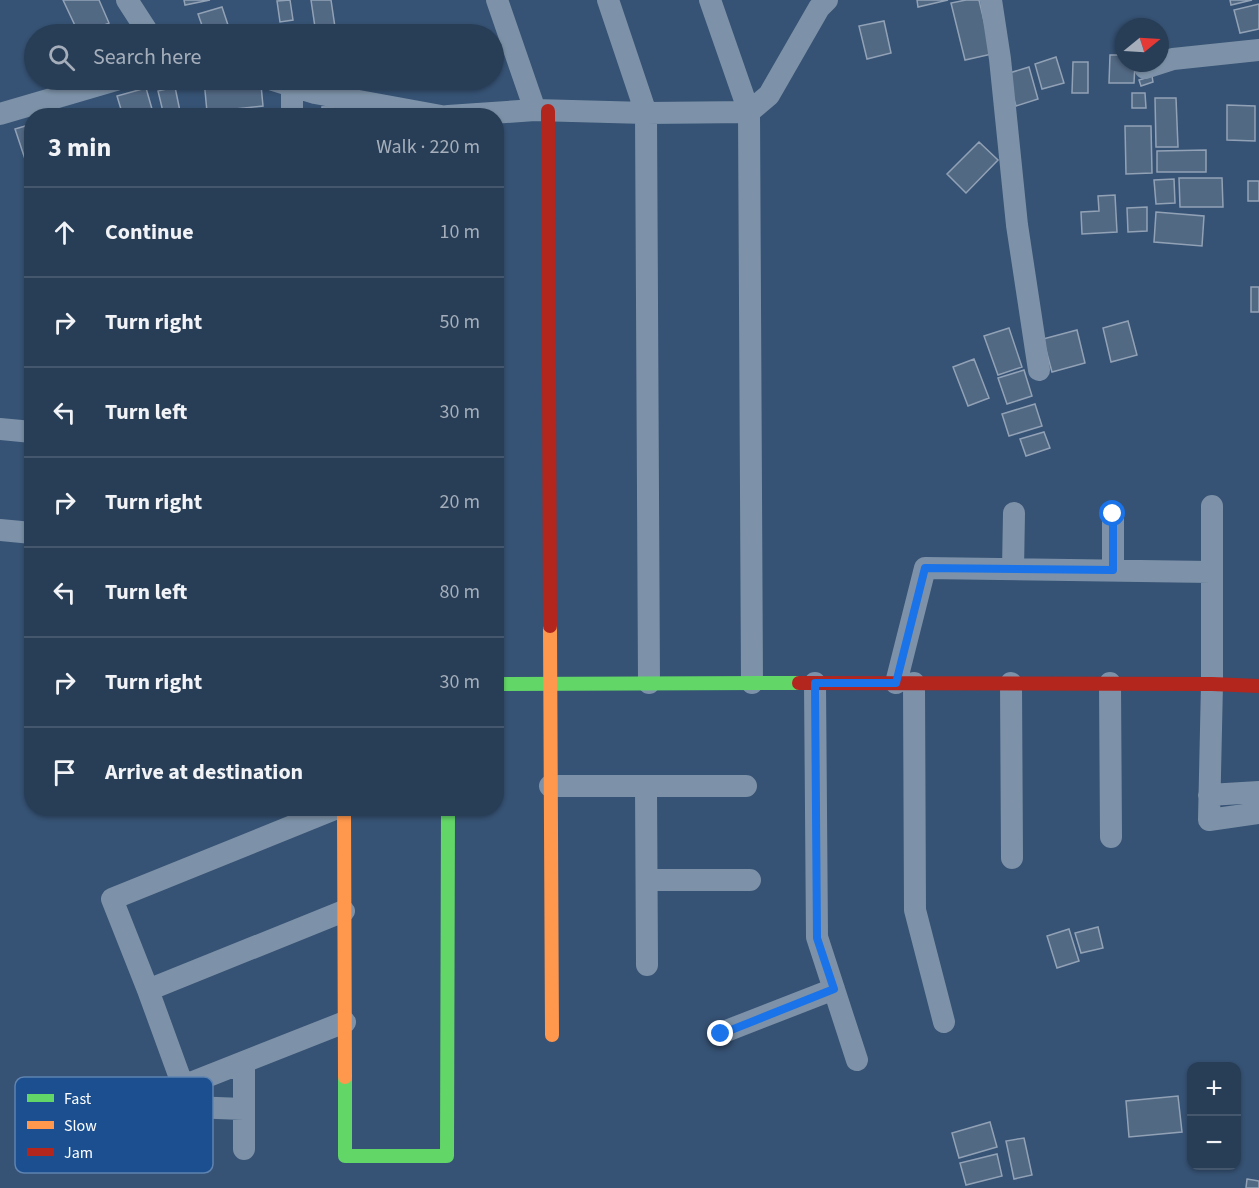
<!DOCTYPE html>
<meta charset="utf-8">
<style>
:root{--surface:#283e57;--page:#344961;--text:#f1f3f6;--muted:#a5aeba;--line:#44576d}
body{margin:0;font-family:"Source Sans 3",sans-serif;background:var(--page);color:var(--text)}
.controls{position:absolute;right:18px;bottom:18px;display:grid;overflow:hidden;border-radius:12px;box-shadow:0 2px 4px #0004}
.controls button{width:54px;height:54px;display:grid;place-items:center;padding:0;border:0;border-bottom:2px solid var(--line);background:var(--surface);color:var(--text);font:30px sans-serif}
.compass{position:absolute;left:1115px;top:18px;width:54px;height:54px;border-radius:50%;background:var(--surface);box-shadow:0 2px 4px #0004;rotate:72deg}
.stop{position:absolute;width:18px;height:18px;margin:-14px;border:4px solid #1a73e8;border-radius:50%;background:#fff}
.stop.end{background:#1a73e8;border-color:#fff;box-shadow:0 2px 6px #0008}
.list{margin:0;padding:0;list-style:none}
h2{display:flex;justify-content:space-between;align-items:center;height:78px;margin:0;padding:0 24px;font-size:26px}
h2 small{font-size:20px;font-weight:400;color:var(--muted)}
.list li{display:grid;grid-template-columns:39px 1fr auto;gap:18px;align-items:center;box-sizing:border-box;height:90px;padding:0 24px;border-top:2px solid var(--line)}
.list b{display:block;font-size:22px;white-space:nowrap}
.list em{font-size:20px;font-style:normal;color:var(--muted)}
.icon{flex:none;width:33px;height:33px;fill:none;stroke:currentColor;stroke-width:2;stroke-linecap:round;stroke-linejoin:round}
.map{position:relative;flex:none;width:1259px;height:1188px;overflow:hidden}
.search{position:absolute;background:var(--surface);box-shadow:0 2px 4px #0004;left:24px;top:24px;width:480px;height:66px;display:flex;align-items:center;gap:15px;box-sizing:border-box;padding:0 21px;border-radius:33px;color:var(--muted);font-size:22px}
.panel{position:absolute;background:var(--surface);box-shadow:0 2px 4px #0004;left:24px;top:108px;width:480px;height:708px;border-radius:24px}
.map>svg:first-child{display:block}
.building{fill:#526984;stroke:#92a2b6;stroke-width:1.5}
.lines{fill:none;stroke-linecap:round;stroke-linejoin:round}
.street{stroke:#7d92a8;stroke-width:22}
.fast{stroke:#63d668;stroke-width:14}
.slow{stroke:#ff974d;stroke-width:14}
.jam{stroke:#b3261e;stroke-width:14}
.route{stroke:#1a73e8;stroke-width:8}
.key{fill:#1b4f8f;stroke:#5f84b1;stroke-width:1.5}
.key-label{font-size:16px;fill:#fff}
</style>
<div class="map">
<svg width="1259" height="1188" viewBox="0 0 1259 1188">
<rect width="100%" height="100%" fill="#365274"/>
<path class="building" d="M63,0H99L109,23L85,34H79Z
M184,0H210L185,5Z
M290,0L293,20L280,22L277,1Z
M311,0H331L336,34H316Z
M917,0H948L918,7Z
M966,0H979L992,54L965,60L951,3Z
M1230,0H1252L1231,5Z
M1259,4V29L1240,33L1234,10Z
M222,7L231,34H205L198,14Z
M884,21L891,53L867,59L859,26Z
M1110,55H1124V63H1135L1134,83H1109Z
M1056,57L1064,83L1042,89L1035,64Z
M1073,62H1088V93H1072Z
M1029,67L1038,99L1016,106L1006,74Z
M1152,76L1153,82L1141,86L1139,80Z
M204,80H224L225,89L261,85L263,106L207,112Z
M175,87L181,116H164L158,91Z
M146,88L154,116H123L117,96Z
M1132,93H1145L1146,108H1132Z
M1155,98H1176L1178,147H1156Z
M1227,105L1255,106V141L1227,140Z
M322,107H340L341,116H322Z
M79,109L81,116H59V114Z
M32,124V167L28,168L15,129Z
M1125,126H1151L1152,173L1126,174Z
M979,142L998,160L966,193L947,174Z
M1206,150V172H1157V151Z
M1179,178H1222L1223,207H1180Z
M1174,179L1175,203L1156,204L1154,180Z
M1248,181H1259V201H1248Z
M1115,195L1117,232L1082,234L1081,212L1099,211L1098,196Z
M1147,207V231L1128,232L1127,208Z
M1156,212L1204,216L1202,246L1154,242Z
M1251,287H1259V312H1251Z
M1128,321L1137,355L1111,362L1103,328Z
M1009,328L1022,367L998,375L984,336Z
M1077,330L1085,363L1052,372L1043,339Z
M974,359L989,398L968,406L953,367Z
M1024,370L1032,396L1007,404L998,378Z
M1035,404L1042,426L1009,436L1002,414Z
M1044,432L1050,448L1026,456L1020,439Z
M1098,927L1103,948L1081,953L1075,933Z
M1069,929L1079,961L1057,968L1047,936Z
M1178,1096L1182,1132L1129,1137L1126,1101Z
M990,1122L997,1147L959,1158L952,1133Z
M1024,1138L1032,1175L1014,1179L1006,1141Z
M997,1154L1002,1176L966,1185L960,1163Z
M1247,1179L1259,1181V1188H1246Z"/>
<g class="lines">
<path class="street" d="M127,0L149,34
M497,0L535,110
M608,0L646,113L649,683
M710,0L749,112L752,683
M991,0L1000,59L1017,225L1039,370
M1145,68L1173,59L1259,50
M273,80L315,93L441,116
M292,86V116
M0,114L116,80
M448,116L535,110L646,113L749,112L769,95L819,8L827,0
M0,429L32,432
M1212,506V684L1209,820L1259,813
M0,530L32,533
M1013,569L1014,513
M1113,570V514
M815,683L817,937L857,1060
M896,683L925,568L1211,572
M914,683L915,910L944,1022
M1011,683L1012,858
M1110,683L1111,837
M550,786H746
M646,786L647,965
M1209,795L1259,792
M337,808L112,899L148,990L183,1086L345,1022
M647,880H750
M148,990L344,911
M721,1033L834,989
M183,1086L191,1107L243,1109
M244,1149V1062"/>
<path class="fast" d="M496,684L799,683
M345,1077V1156H447L448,808"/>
<path class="slow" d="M550,626L552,1035
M344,808L345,1077"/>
<path class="jam" d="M548,111L550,626
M799,683L1212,684L1259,686"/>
</g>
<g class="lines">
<path class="route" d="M721,1034L834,989L817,938L815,683H896L925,568L1113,570V514"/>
</g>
<rect x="15" y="1077" width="198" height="96" rx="9" class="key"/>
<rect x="27" y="1094" width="27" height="8" fill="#63d668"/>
<rect x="27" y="1121" width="27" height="8" fill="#ff974d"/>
<rect x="27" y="1148" width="27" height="8" fill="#b3261e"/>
<g class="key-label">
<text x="64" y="1104">Fast</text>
<text x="64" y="1131">Slow</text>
<text x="64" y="1158">Jam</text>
</g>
</svg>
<div class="controls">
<button>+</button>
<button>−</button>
</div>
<svg class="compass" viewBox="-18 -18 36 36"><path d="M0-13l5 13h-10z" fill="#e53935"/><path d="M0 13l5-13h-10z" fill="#a5aeba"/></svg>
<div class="stop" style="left:1113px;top:514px"></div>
<div class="stop end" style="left:721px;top:1034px"></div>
<div class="search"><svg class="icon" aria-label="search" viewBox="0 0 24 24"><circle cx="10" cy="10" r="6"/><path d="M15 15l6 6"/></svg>Search here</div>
<section class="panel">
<h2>3 min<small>Walk · 220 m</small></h2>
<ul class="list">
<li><svg class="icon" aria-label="ahead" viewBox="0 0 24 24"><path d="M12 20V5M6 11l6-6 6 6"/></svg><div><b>Continue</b></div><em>10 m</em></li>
<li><svg class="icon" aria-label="right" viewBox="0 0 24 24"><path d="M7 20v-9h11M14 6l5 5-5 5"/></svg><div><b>Turn right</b></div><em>50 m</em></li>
<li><svg class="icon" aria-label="left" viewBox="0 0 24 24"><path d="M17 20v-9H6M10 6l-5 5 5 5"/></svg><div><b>Turn left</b></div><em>30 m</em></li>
<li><svg class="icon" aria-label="right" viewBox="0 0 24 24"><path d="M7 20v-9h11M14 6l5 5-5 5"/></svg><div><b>Turn right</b></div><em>20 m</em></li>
<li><svg class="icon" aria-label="left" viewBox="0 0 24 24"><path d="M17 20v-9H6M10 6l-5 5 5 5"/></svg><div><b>Turn left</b></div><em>80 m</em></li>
<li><svg class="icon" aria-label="right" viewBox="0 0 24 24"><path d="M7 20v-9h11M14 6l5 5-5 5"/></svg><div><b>Turn right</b></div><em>30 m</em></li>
<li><svg class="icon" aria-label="arrive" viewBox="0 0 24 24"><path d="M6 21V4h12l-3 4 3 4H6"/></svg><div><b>Arrive at destination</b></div></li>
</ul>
</section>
</div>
